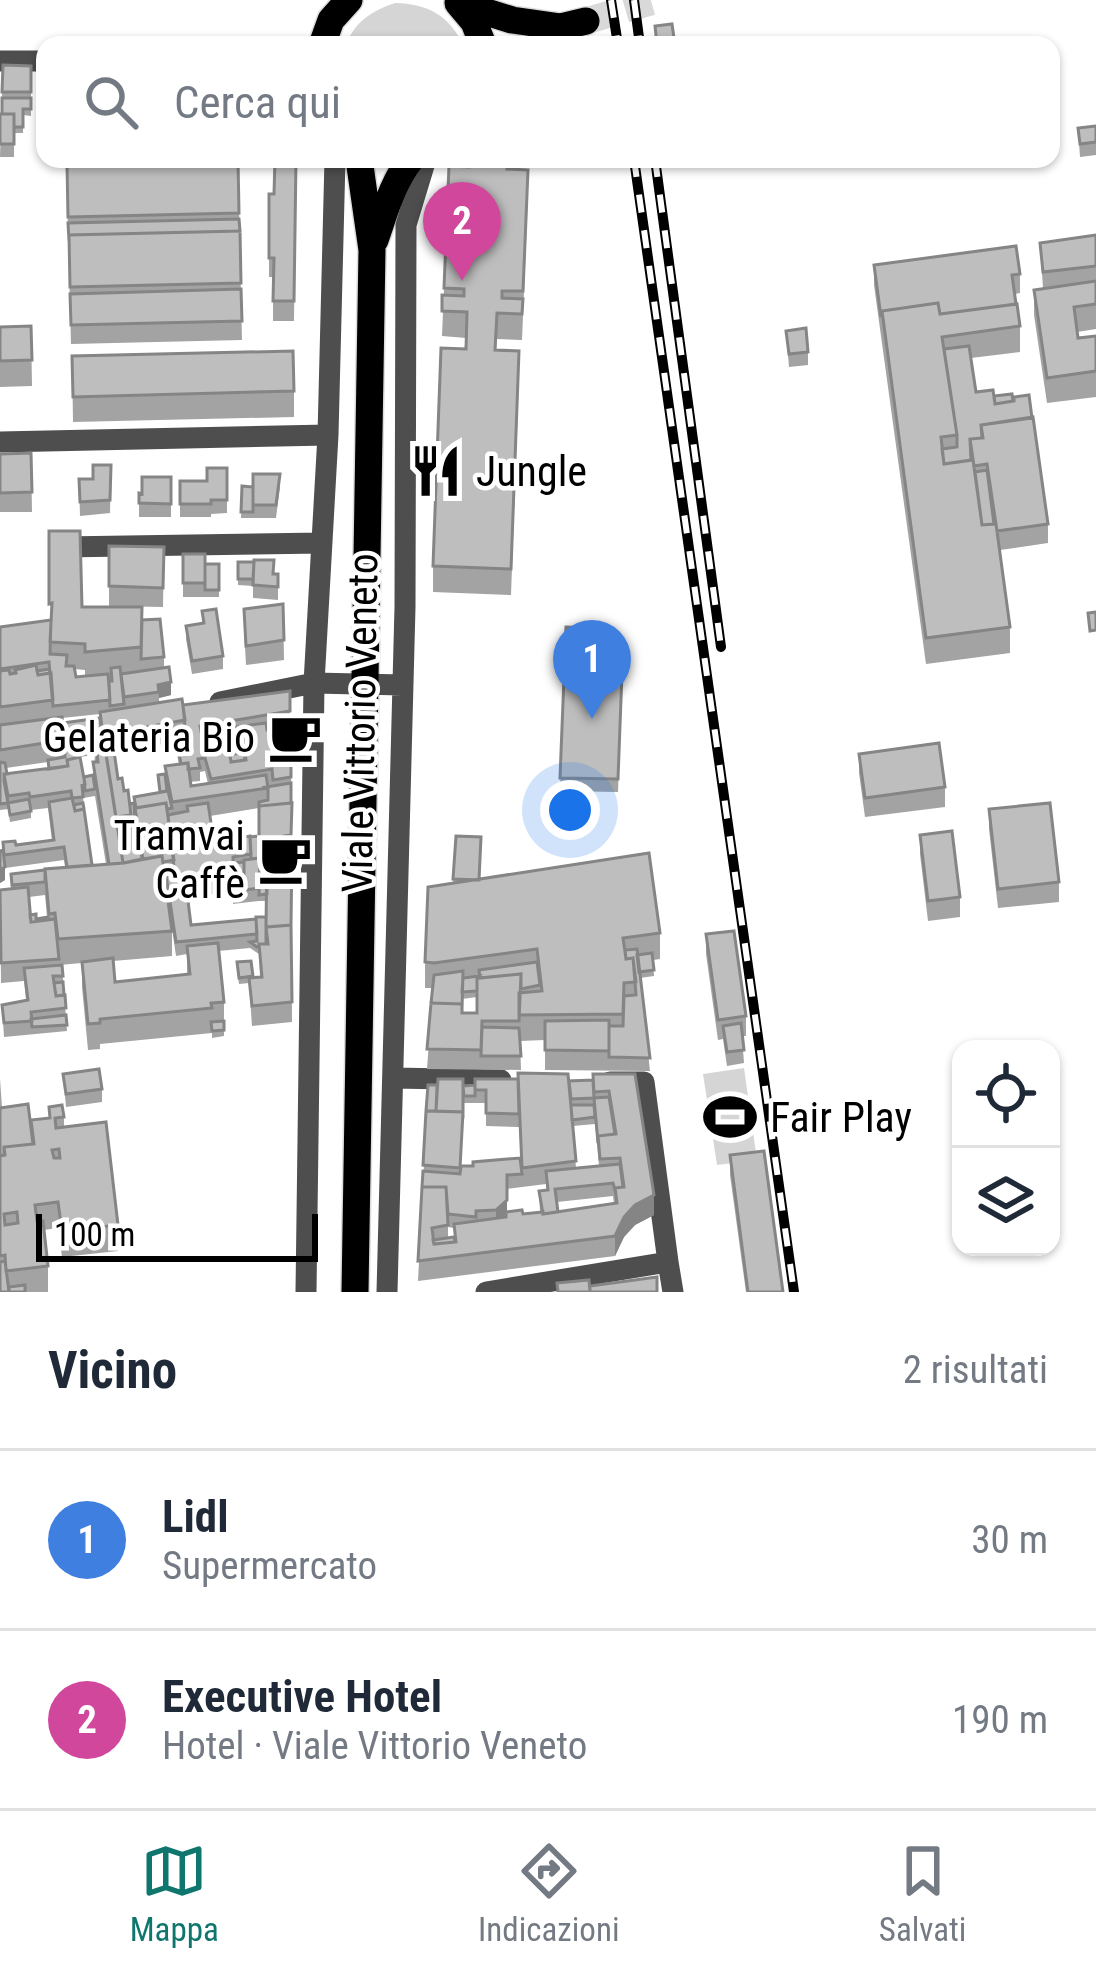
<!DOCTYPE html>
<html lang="it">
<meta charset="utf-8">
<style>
:root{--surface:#fff;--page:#f6f6f7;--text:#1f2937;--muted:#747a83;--line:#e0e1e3;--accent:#0f766e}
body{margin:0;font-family:"Roboto Condensed",sans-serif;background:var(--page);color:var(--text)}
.controls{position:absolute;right:36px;bottom:36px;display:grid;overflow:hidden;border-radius:24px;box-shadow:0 3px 9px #0004}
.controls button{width:108px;height:108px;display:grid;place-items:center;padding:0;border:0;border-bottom:3px solid var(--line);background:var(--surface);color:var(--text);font:60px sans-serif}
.scale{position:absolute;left:36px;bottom:30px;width:282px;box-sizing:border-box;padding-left:12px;border:6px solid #000;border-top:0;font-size:33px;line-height:42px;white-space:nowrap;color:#000;-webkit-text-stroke:9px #fff;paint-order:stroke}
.you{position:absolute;left:570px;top:810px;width:42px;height:42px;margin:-30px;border:9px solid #fff;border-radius:50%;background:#1a73e8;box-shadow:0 0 0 18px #1a73e833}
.badge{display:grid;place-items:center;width:78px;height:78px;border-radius:50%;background:var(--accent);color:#fff;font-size:39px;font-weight:700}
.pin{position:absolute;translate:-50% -99px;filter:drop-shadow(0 3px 6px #0008)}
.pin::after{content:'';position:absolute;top:63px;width:42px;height:36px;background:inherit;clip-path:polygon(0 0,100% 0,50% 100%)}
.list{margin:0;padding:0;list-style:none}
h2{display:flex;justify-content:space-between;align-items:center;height:156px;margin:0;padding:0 48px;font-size:51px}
h2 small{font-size:39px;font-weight:400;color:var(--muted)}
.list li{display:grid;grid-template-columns:78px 1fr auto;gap:36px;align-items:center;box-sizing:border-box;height:180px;padding:0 48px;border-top:3px solid var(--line)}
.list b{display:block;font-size:45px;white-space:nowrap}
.list p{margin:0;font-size:39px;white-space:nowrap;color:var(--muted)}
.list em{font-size:39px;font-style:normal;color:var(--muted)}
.icon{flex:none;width:66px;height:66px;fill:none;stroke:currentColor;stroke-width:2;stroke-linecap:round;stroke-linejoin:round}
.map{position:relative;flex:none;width:1096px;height:1292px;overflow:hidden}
.search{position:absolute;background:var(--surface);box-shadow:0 3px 9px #0004;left:36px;right:36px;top:36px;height:132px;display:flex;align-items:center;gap:30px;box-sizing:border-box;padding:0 42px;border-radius:24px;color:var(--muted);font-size:45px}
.sheet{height:516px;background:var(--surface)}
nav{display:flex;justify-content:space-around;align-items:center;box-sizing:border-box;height:168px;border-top:3px solid var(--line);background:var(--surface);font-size:33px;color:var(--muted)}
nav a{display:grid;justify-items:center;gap:6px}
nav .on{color:var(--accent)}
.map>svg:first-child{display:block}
.green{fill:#d5d5d5}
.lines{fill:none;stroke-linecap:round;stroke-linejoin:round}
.major-tunnel{stroke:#d9d9d9;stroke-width:27;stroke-dasharray:27 14;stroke-linecap:butt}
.major-casing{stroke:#dbdbdb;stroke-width:30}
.minor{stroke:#4e4e4e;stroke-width:21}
.major{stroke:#000;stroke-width:27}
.rail-casing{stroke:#000;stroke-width:10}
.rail{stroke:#fff;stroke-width:6;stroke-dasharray:18;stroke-linecap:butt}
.wall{fill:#a3a3a3;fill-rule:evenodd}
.shaded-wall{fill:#858585}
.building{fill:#bebebe;stroke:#858585;stroke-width:3;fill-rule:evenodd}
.labels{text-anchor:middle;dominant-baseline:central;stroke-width:9;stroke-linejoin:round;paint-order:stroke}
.poi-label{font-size:42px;fill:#000;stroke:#fff;text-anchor:start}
.street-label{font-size:42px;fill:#000;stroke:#fff}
</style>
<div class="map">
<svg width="1096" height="1292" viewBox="0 0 1096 1292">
<rect width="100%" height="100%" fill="#fff"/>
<path class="green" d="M395,3C428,4 449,15 463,45H346C355,21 372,11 395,3Z
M744,1068L757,1160L717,1165L703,1074Z"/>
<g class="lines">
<path class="major-tunnel" d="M586,21L657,0"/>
<g class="major-casing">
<path id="major" d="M458,3L474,22L483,45
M461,4L512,20L561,27
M322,45L331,20L349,0
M538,45L561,27L586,21
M375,240C385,212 392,183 411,159
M355,1292L372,250L359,159"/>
</g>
<path class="minor" d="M0,61H45
M0,442L328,435
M62,547L322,543
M220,702L314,683L403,685
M394,1078L501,1080
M610,1082H644L668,1262
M306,1292L314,683L328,435L335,159
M387,1292L405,607L406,225L426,159
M486,1292L668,1262L673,1292"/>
<use href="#major" class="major"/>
<g class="rail-casing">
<path id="rail" d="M611,0L618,45
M634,0L640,45
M634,159L794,1292
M655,159L721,647"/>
</g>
<use href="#rail" class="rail"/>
</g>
<path class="wall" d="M3,65L31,66V116L23,115V133H14V127V157H0Z
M1096,126V155L1080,157L1078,128Z
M66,159H238L242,340L71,344Z
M296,159L294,321H273V277H269V194H274Z
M466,159H513L512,169L528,195L522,340L497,339L496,350L519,377L511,595L433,592V566L466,338L442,336L449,166L466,167Z
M1096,235V329L1077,332L1078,338L1096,336V397L1047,403L1034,315V290L1043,288L1040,243Z
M874,265L1020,274V293L1015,294L1020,326V352L971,358L976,392L994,396L1048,524V543L1000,550L1010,627V653L926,664L874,285Z
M31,326L32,386L0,387V327Z
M786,331L808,352V365L789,367Z
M72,356L294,391V417L73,422Z
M31,453L32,512H0V454Z
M111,465L110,513L80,516L79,479H93Z
M227,468V513L211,514V517H180V481H207Z
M171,477V517H139V493Z
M242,486L280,487L276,518H241Z
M109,546L164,547L163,607L109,606Z
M183,554L205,567L219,564V597H183Z
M238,562L278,574V600L253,598V586L238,585Z
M283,604L284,660L246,665L244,629Z
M82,607L142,620L164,657V668L171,695L159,698V702L183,705L290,691V724L266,728L267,730L291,725L292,1022L252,1026L249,983L239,984L237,969V962L251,961L253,978L260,977L259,954L250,948L218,951L224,1002V1036L212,1038V1033L100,1044V1049L88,1050L82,987V963L59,965H62L67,1031L4,1037L2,1005L26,1000L24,981L1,983L0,890L11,889V874L65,867L64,860L5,868V880L0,883V851L16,845L52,841L48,808L31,810V818L10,822L8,809L0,810V627L49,620ZM74,669L85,670V677H76ZM100,714V718L62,723V718ZM228,734L231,755L205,753L202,739ZM175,742L179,765L165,766V779L159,792L130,804L118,779L115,752ZM95,755L93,775L84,777L79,757ZM48,762V769L7,774L6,768ZM205,771L208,784L191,786L190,782L200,781V772ZM95,796L106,864L92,865L83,798ZM259,808V836L214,843L210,816ZM233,891V904L259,901V899V901H267L266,917L191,925L188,898ZM167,894L176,956L187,954V975L115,982L113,961L172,956V931ZM45,895L47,917L36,919L30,915L29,897Z
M202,611L223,656V669L192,674L186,639V626L202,623Z
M566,627L610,646H623L618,792L560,791Z
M859,754L945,787V807L865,817L859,773Z
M989,809L1059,882V902L998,908L989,829Z
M920,835L960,897V917L928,921L920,854Z
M456,836L480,879L660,933V959L653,960L654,976L640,978L650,1071L545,1070V1040L520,1041L521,1070L427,1069L433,988H425V962L453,883ZM477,997V1013H462V999Z
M706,934L746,1016V1036H742L744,1063L727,1066L723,1039L718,1040L706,954Z
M63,1074L102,1089V1102L66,1107Z
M635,1074L654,1215L635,1225L624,1237L615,1256L418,1281L428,1085H437L463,1079L461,1166L521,1167L519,1117V1127L486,1126V1103H475V1099V1103H464L463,1086L475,1085V1079L593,1080ZM595,1122L599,1166L576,1168L573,1126L595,1124ZM546,1184L547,1190L539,1191L540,1212L523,1214L507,1212V1189ZM613,1196L614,1204L558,1212L557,1202ZM448,1227L454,1228V1237L448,1238Z
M0,1079L2,1107L31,1127L49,1118V1107L64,1117V1127L118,1225V1251L62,1257L58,1228L44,1230L48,1266V1292H0Z
M730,1155L783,1292H746L730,1175Z"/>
<path class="shaded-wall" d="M171,682V695L159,698L158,685Z
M244,745V758L232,761V748Z
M5,867V880L0,883V870Z
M654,1195V1215L635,1225L624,1237L615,1256V1236L624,1217L635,1205Z
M507,1200V1213L496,1223V1210Z"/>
<path class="building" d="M672,24L675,45H657L655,26Z
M3,65L31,66V92H2Z
M2,98H31V109H23V127H14V114H2Z
M0,114H14V144H0Z
M1096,126V142L1080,144L1078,128Z
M67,159H238V160L67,164V170Z
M275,159H296L294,301H273L274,258H269V194H274Z
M466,159H512V161H508L507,169L528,170L523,291H502V298L523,299L522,314L497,313L495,350L519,351L511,569L433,566L441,348L466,349L467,312L442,311V295L464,296V289L444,288L449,166L469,167L470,159Z
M238,160L239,213L68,217L67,164Z
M239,219L240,231L69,235V241L68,223Z
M240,231L241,283L70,287L69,235Z
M1096,235V266L1043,272L1040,243Z
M1016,246L1020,274L1012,275L1016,304L940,314L938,303L882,311L881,317L874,265Z
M1096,281V304L1074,307L1078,338L1096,336V371L1047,378L1034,290Z
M241,289L242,321L71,325L70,294Z
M938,303L940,314L1017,304L1020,326L942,337L957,435L941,437L944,464L973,460L982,525L996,524L1010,627L926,638L882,311Z
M31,326L32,360L0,361V327Z
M806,328L808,352L789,354L786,331Z
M969,346L976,392L993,390L995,404L1014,401V397L1029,395L1032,418L981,425L982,438L970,439L971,460L944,464L942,449L957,447V435L944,349Z
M293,351L294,391L73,397L72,356Z
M1012,394L1013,401L995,404L994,396Z
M1033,417L1048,524L997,531L987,464L974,466L970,439L983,438L981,425Z
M31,453L32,492L0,493V454Z
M93,465H111L110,500L80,502L79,479H93Z
M207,468H227V500H211V504H180V481H207Z
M987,470L994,524L982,525L975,472Z
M253,474H280L276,505H253Z
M142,477H171V504L139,503V493L142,494Z
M242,486L253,487V512H241Z
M49,531H80L82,607H142L141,647L85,652V644L50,642L52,603L49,604Z
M109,546L164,547L163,588L109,586Z
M183,554H205V583H183Z
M254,560H274L273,574H278V587L253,585Z
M238,562H254L253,579H238Z
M205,564H219V590H205Z
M283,604L284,640L246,646L244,609Z
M216,609L223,656L192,661L186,626L204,623L202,611Z
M1096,612V630L1090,631L1088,613Z
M160,619L164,657L141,659L142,620Z
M51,620L50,654L67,655L66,666H74L76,677L108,674L110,700L53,706L49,662L0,669V627Z
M566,627L610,629V646H623L618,779L560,778Z
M36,665L38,675L51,673L53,700L0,707V671L9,670L10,674L16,673L15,670Z
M120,667L124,704L110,706L109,681H112L111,668Z
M169,667L171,682L158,685L159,692L124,697L121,674Z
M49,669L50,673L38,675L37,671Z
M290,691V711L200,726L205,754L229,750L231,762L246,760L244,745L232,748L228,728L266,723L267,730L291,725V777L273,780L272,769L211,779L205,758L198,759L200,768L188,769V763L181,764L175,730L185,727L183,705Z
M182,699L185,720L103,735L123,863L109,864L93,762H98L95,736L103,735L100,712Z
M62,717L65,744L52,746L51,742L0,750V725Z
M100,718L102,735L95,736V742L64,745L62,723Z
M104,741H109L110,744H113L118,779L122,778L124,791L128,790L131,815L116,817Z
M939,743L945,787L865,798L859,754Z
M78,750L79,757L67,760L68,766L49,769L48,760L65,757V751Z
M244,752L245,760L231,762L230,755Z
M80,757L85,784L82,785L83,797L72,798L71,791L30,797L29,793L8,796L4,774L68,766L67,760Z
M0,762L5,763L7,774H4V781L8,803L29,799L31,811L10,815L8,803L0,804Z
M188,763L191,786L266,775L268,788L172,802L165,766Z
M165,774L167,791L160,792L158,775Z
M93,775L95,789L85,791L84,777Z
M291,783V803L259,806V809V802L268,800V788L266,787Z
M168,791L172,808L167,809L166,803L136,808L134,797Z
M72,798L75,811L84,809L92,865L67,867L64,847L4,855L3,842L15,841L16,845L54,840L49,802Z
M83,803L84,809L75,811L74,805Z
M134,803L135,826L118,829L117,823L131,821L130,804Z
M166,803L174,860L163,862L162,856L143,859L135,808Z
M208,803L214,843L250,836L251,854L233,857V878L186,885L191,925L256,919L257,934L176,942L165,868L174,867L168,815L188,811L187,806Z
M292,803L291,835L284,836V849L292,848L291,925L266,927L267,851L259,853V806Z
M1050,803L1059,882L998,889L989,809Z
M137,826L142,859L123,863L118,829Z
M952,831L960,897L928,901L920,835Z
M259,836V858L251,859L250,837Z
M456,836L481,837L479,880L453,879Z
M3,850L5,867L0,870V851Z
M649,853L660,933L623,938L626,959L633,958L636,982L624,983L623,1014L519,1015V993L542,991L537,949L434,963L425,962L428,887Z
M162,856L172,931L58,939L55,913L49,914L45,869L124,863Z
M260,858L259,888L244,890V860Z
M267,858V894L259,895L260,859Z
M244,862V896L233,897V863Z
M45,870V882L12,885L11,874Z
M28,887L31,922L55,919L59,959L1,963L0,890Z
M36,914V919L48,917V920L31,922L30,915Z
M256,917H266V944H259V947H257L250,942L257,941Z
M291,925L292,1002L252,1006L249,978L262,977L259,944H268L266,927Z
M734,931L746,1016L718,1020L706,934Z
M218,943L224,1002L211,1003L212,1008L100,1019V1023L88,1024L82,962L113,958L115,982L190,974L187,946Z
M637,949L650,1058L609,1057V1026H623L624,996L636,995L633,958L626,959L625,950Z
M652,953L654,970L639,972L637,955Z
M251,961L253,976L239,978L237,962Z
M537,962L540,985L521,989V974L480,978L479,970Z
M62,965L63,976H53L56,996L65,995L66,1008L31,1012L32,1021L4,1023L2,1005L28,1000L24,968Z
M463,971L462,1010V1004L431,1003L434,975Z
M521,974L519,1021H482L481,1050L427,1049L431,1003L462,1004V1013H477V978Z
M479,976L477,978V991L462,992L463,978Z
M63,982L64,995L56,996L54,983Z
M66,1015L67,1025L32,1027L31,1019Z
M609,1020V1051L545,1050V1021Z
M224,1021V1030L212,1031L211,1022Z
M741,1023L744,1050L727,1052L723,1026Z
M482,1027L519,1028L521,1056H481Z
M99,1069L102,1089L66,1094L63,1074Z
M518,1073L568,1074L576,1161L522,1168Z
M593,1074H635L654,1195L635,1205L624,1217L615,1236L418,1261L422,1187H446L448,1225L432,1228L434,1244L456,1242L454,1224L506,1217V1212L522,1210L523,1214L543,1212V1214L617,1203L615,1188L624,1187L620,1158L600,1159L598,1136L616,1134L609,1091L594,1092Z
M438,1079H463V1118V1112L436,1111Z
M475,1079H518L519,1114L486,1113V1090H475Z
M593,1080L594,1098L571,1099L569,1081Z
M428,1085H437L436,1111H426Z
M475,1085V1096H464L463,1086Z
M609,1097L615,1134L598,1136V1143L594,1098Z
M28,1104L33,1144L4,1147V1155L0,1156V1108Z
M62,1105L64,1117L55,1118L56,1128L106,1122L118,1225L62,1231L58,1202L35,1205L37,1221H43L48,1266L6,1271L5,1255L0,1256V1156L5,1155L4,1147L34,1144L31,1120L50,1118L49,1107ZM59,1149L60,1158H54L52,1150ZM17,1212L18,1223L5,1225L4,1214Z
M571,1105H594L595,1117L572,1120Z
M426,1111L463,1112L460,1168L423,1165Z
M764,1151L783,1292H748L730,1155Z
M520,1158L522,1174L507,1175V1200L496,1210L476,1211V1217L448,1214L446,1187H422L423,1171L460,1174L461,1166H473V1162Z
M620,1164L623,1187L615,1188L616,1194L613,1183L555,1189L558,1212L543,1214L539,1191L548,1190L546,1171Z
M454,1237L455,1242L434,1244L433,1240Z
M5,1261L9,1292H0V1262Z
M657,1277V1292H590V1286Z
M589,1280L590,1292H558L557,1283Z
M25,1285V1292H9V1287Z"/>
<defs>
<g id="restaurant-bare" transform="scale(4.14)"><path d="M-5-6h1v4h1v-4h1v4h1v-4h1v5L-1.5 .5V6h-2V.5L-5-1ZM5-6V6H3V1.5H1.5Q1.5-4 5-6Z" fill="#000" stroke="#fff" stroke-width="2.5" paint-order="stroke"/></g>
<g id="cafe-bare" transform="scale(4.14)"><path d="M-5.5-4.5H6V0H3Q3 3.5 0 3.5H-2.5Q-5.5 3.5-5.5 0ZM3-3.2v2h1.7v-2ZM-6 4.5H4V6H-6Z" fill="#000" stroke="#fff" stroke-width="2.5" paint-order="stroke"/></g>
<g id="stadium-bare" transform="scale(4.14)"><path d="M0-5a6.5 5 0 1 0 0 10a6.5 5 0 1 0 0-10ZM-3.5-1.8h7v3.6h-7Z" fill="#000" stroke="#fff" stroke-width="2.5" paint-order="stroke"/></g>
</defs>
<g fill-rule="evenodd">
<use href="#restaurant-bare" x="436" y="471"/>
<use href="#cafe-bare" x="295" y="737"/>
<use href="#cafe-bare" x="285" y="859"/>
<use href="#stadium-bare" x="730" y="1117"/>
</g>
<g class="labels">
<g class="poi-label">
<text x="476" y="471">Jungle</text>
<text x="255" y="737" text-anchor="end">Gelateria Bio</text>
<text x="245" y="835" text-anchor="end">Tramvai<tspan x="245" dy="48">Caffè</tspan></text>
<text x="770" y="1117">Fair Play</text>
</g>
<g class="street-label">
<text transform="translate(360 723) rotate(-89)">Viale Vittorio Veneto</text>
</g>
</g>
</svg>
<div class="controls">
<button><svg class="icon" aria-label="locate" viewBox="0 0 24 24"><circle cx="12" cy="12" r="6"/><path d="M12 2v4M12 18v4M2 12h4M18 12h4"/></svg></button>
<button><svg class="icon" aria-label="layers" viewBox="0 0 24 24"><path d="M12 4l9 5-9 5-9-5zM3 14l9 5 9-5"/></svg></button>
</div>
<div class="scale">100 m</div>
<div class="you"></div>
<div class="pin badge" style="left:592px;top:719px;background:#3f7fe0">1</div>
<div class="pin badge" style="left:462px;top:281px;background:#d1479c">2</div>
<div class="search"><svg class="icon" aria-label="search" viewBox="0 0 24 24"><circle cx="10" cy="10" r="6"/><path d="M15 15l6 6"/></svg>Cerca qui</div>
</div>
<section class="sheet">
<h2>Vicino<small>2 risultati</small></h2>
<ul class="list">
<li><span class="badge" style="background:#3f7fe0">1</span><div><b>Lidl</b><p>Supermercato</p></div><em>30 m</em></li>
<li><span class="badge" style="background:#d1479c">2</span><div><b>Executive Hotel</b><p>Hotel · Viale Vittorio Veneto</p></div><em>190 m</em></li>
</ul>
</section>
<nav>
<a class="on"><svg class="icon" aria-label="map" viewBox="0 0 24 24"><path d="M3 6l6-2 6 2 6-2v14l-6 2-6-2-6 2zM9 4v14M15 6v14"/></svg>Mappa</a>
<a><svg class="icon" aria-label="directions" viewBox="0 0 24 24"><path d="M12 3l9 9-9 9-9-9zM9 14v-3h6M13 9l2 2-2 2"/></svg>Indicazioni</a>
<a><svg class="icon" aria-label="saved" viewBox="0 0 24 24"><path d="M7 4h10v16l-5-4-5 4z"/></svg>Salvati</a>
</nav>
